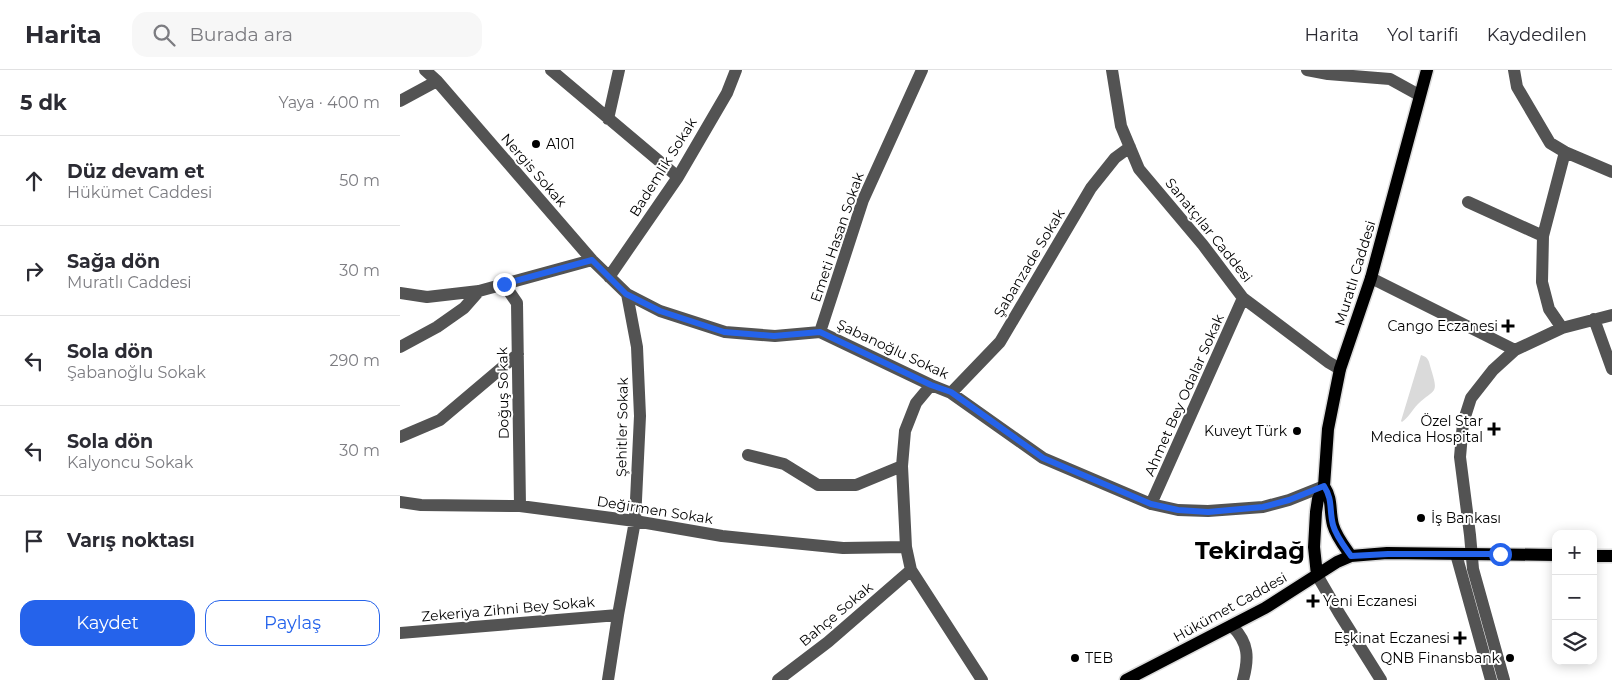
<!DOCTYPE html>
<html lang="tr">
<meta charset="utf-8">
<style>
:root{--surface:#fff;--page:#f7f7f7;--text:#2b2b33;--muted:#7c7c81;--line:#e1e1e2;--accent:#2563eb}
body{margin:0;font-family:Montserrat,sans-serif;background:var(--page);color:var(--text)}
.controls{position:absolute;right:15px;bottom:15px;display:grid;overflow:hidden;border-radius:10px;box-shadow:0 2px 12px #0003}
.controls button{width:45px;height:45px;display:grid;place-items:center;padding:0;border:0;border-bottom:1px solid var(--line);background:var(--surface);color:var(--text);font:25px sans-serif}
.stop{position:absolute;width:15px;height:15px;margin:-11px;border:4px solid #2563eb;border-radius:50%;background:#fff}
.stop.end{background:#2563eb;border-color:#fff;box-shadow:0 1px 5px #0008}
.list{margin:0;padding:0;list-style:none}
h2{display:flex;justify-content:space-between;align-items:center;height:65px;margin:0;padding:0 20px;font-size:21px}
h2 small{font-size:16px;font-weight:400;color:var(--muted)}
.list li{display:grid;grid-template-columns:32px 1fr auto;gap:15px;align-items:center;box-sizing:border-box;height:90px;padding:0 20px;border-top:1px solid var(--line)}
.list b{display:block;font-size:19px;white-space:nowrap}
.list p{margin:0;font-size:16px;white-space:nowrap;color:var(--muted)}
.list em{font-size:16px;font-style:normal;color:var(--muted)}
.actions{display:flex;gap:10px;padding:15px 20px}
.actions a{flex:1;padding:11px 0;border:1px solid var(--accent);border-radius:15px;text-align:center;font-size:18px;color:var(--accent)}
.actions .main{background:var(--accent);color:#fff}
.icon{flex:none;width:28px;height:28px;fill:none;stroke:currentColor;stroke-width:2;stroke-linecap:round;stroke-linejoin:round}
.map{position:relative;flex:none;width:1212px;height:610px;overflow:hidden}
header{display:flex;align-items:center;gap:30px;box-sizing:border-box;height:70px;padding:0 25px;background:var(--surface);border-bottom:1px solid var(--line)}
header strong{font-size:24px}
nav{display:flex;gap:28px;margin-inline-start:auto;font-size:18px}
.search{width:350px;height:45px;background:var(--page);display:flex;align-items:center;gap:12px;box-sizing:border-box;padding:0 18px;border-radius:15px;color:var(--muted);font-size:19px}
main{display:flex}
aside{flex:1;background:var(--surface)}
.map>svg:first-child{display:block}
.green{fill:#dadada}
.lines{fill:none;stroke-linecap:round;stroke-linejoin:round}
.major-casing{stroke:#dbdbdb;stroke-width:15}
.minor{stroke:#535353;stroke-width:12}
.major{stroke:#000;stroke-width:12}
.route{stroke:#2563eb;stroke-width:6}
.poi-dot{fill:#000;stroke:#fff;stroke-width:2}
.labels{text-anchor:middle;dominant-baseline:central;stroke-width:4;stroke-linejoin:round;paint-order:stroke}
.poi-label{font-size:14px;fill:#000;stroke:#fff;text-anchor:end}
.street-label{font-size:14px;fill:#000;stroke:#fff}
.town-label{font-size:24px;font-weight:bold;fill:#000;stroke:#fff}
</style>
<header>
<strong>Harita</strong>
<div class="search"><svg class="icon" aria-label="search" viewBox="0 0 24 24"><circle cx="10" cy="10" r="6"/><path d="M15 15l6 6"/></svg>Burada ara</div>
<nav><a>Harita</a><a>Yol tarifi</a><a>Kaydedilen</a></nav>
</header>
<main>
<aside>
<h2>5 dk<small>Yaya · 400 m</small></h2>
<ul class="list">
<li><svg class="icon" aria-label="ahead" viewBox="0 0 24 24"><path d="M12 20V5M6 11l6-6 6 6"/></svg><div><b>Düz devam et</b><p>Hükümet Caddesi</p></div><em>50 m</em></li>
<li><svg class="icon" aria-label="right" viewBox="0 0 24 24"><path d="M7 20v-9h11M14 6l5 5-5 5"/></svg><div><b>Sağa dön</b><p>Muratlı Caddesi</p></div><em>30 m</em></li>
<li><svg class="icon" aria-label="left" viewBox="0 0 24 24"><path d="M17 20v-9H6M10 6l-5 5 5 5"/></svg><div><b>Sola dön</b><p>Şabanoğlu Sokak</p></div><em>290 m</em></li>
<li><svg class="icon" aria-label="left" viewBox="0 0 24 24"><path d="M17 20v-9H6M10 6l-5 5 5 5"/></svg><div><b>Sola dön</b><p>Kalyoncu Sokak</p></div><em>30 m</em></li>
<li><svg class="icon" aria-label="arrive" viewBox="0 0 24 24"><path d="M6 21V4h12l-3 4 3 4H6"/></svg><div><b>Varış noktası</b></div></li>
</ul>
<div class="actions"><a class="main">Kaydet</a><a>Paylaş</a></div>
</aside>
<div class="map">
<svg width="1212" height="610" viewBox="0 0 1212 610">
<rect width="100%" height="100%" fill="#fff"/>
<path class="green" d="M1021,285C1029,287 1029,292 1031,299C1039,325 1035,318 1018,334C1012,340 1010,346 1002,352L1001,351Z"/>
<g class="lines">
<g class="major-casing">
<path id="major" d="M924,416C933,430 929,439 933,455C936,466 944,476 951,486
M1193,486H1212
M917,505L914,477L916,442L918,429L924,416L928,359L940,299L971,208L1027,0
M726,610L865,538L937,492L951,486L987,483L1156,485"/>
</g>
<path class="minor" d="M25,0L37,11L192,190L227,224L260,241L325,262L375,266L420,262L531,315L551,323L643,388L751,434L778,440L808,441L863,437L889,430L924,416
M151,0L278,107
M712,0L721,56L739,99L803,175L843,228L928,292L940,299
M907,0L928,4L990,9L1019,25
M1114,0L1117,17L1150,73L1165,82L1212,102
M0,31L37,11
M208,49L219,0
M1068,132L1143,166L1142,212L1149,239L1162,258
M1143,166L1165,82
M209,207L278,107L327,23L336,0
M971,208L1115,280
M104,214L117,233L120,436
M0,223L27,227L79,221L192,190
M1194,249L1212,299
M420,262L463,130L522,0
M0,277L37,257L64,238L79,221
M531,315L516,333L505,361L502,396L506,477L511,500L582,610
M551,323L600,272L691,118L715,88L730,77
M0,367L40,350L118,284
M348,385L384,394L418,415H456L502,396
M0,432L21,435L120,436L235,451L322,466L443,478L506,477
M751,434L843,228
M1056,484L1091,610
M917,505L939,543L981,610
M832,556C849,573 849,588 843,610
M0,563L218,545
M208,610L218,545L235,451L240,346L237,277L227,224
M378,610L428,572L511,500
M1104,610L1073,499L1070,465L1060,387L1063,353L1071,328L1093,300L1115,280L1162,258L1212,245"/>
<use href="#major" class="major"/>
</g>
<g class="lines">
<path class="route" d="M104,214L192,190L226,224L260,241L324,262L374,266L420,262L531,315L551,322L643,388L751,434L778,440L808,442L863,437L889,430L924,416C933,430 929,439 933,455C936,466 944,476 951,486L988,484H1100"/>
</g>
<g class="poi-dot">
<circle cx="136" cy="74" r="5"/>
<path d="M1105.5 248.5h5v5h5v5h-5v5h-5v-5h-5v-5h5z"/>
<path d="M1091.5 351.5h5v5h5v5h-5v5h-5v-5h-5v-5h5z"/>
<circle cx="897" cy="361" r="5"/>
<circle cx="1021" cy="448" r="5"/>
<path d="M910.5 523.5h5v5h5v5h-5v5h-5v-5h-5v-5h5z"/>
<path d="M1057.5 560.5h5v5h5v5h-5v5h-5v-5h-5v-5h5z"/>
<circle cx="675" cy="588" r="5"/>
<circle cx="1110" cy="588" r="5"/>
</g>
<g class="labels">
<g class="poi-label">
<text x="146" y="74" text-anchor="start">A101</text>
<text x="1098" y="256">Cango Eczanesi</text>
<text x="1083" y="351">Özel Star<tspan x="1083" dy="16">Medica Hospital</tspan></text>
<text x="887" y="361">Kuveyt Türk</text>
<text x="1031" y="448" text-anchor="start">İş Bankası</text>
<text x="923" y="531" text-anchor="start">Yeni Eczanesi</text>
<text x="1050" y="568">Eşkinat Eczanesi</text>
<text x="685" y="588" text-anchor="start">TEB</text>
<text x="1100" y="588">QNB Finansbank</text>
</g>
<g class="street-label">
<text transform="translate(263 97) rotate(-58)">Bademlik Sokak</text>
<text transform="translate(134 100) rotate(49)">Nergis Sokak</text>
<text transform="translate(809 160) rotate(51)">Sanatçılar Caddesi</text>
<text transform="translate(437 167) rotate(-71)">Emeti Hasan Sokak</text>
<text transform="translate(629 193) rotate(-59)">Şabanzade Sokak</text>
<text transform="translate(955 203) rotate(-73)">Muratlı Caddesi</text>
<text transform="translate(493 279) rotate(25)">Şabanoğlu Sokak</text>
<text transform="translate(103 323) rotate(-91)">Doğuş Sokak</text>
<text transform="translate(784 325) rotate(-66)">Ahmet Bey Odalar Sokak</text>
<text transform="translate(222 357) rotate(-89)">Şehitler Sokak</text>
<text transform="translate(255 440) rotate(9)">Değirmen Sokak</text>
<text transform="translate(830 537) rotate(-29)">Hükümet Caddesi</text>
<text transform="translate(108 539) rotate(-5)">Zekeriya Zihni Bey Sokak</text>
<text transform="translate(436 544) rotate(-40)">Bahçe Sokak</text>
</g>
<g class="town-label">
<text x="850" y="480">Tekirdağ</text>
</g>
</g>
</svg>
<div class="controls">
<button>+</button>
<button>−</button>
<button><svg class="icon" aria-label="layers" viewBox="0 0 24 24"><path d="M12 4l9 5-9 5-9-5zM3 14l9 5 9-5"/></svg></button>
</div>
<div class="stop" style="left:1100px;top:484px"></div>
<div class="stop end" style="left:104px;top:214px"></div>
</div>
</main>
